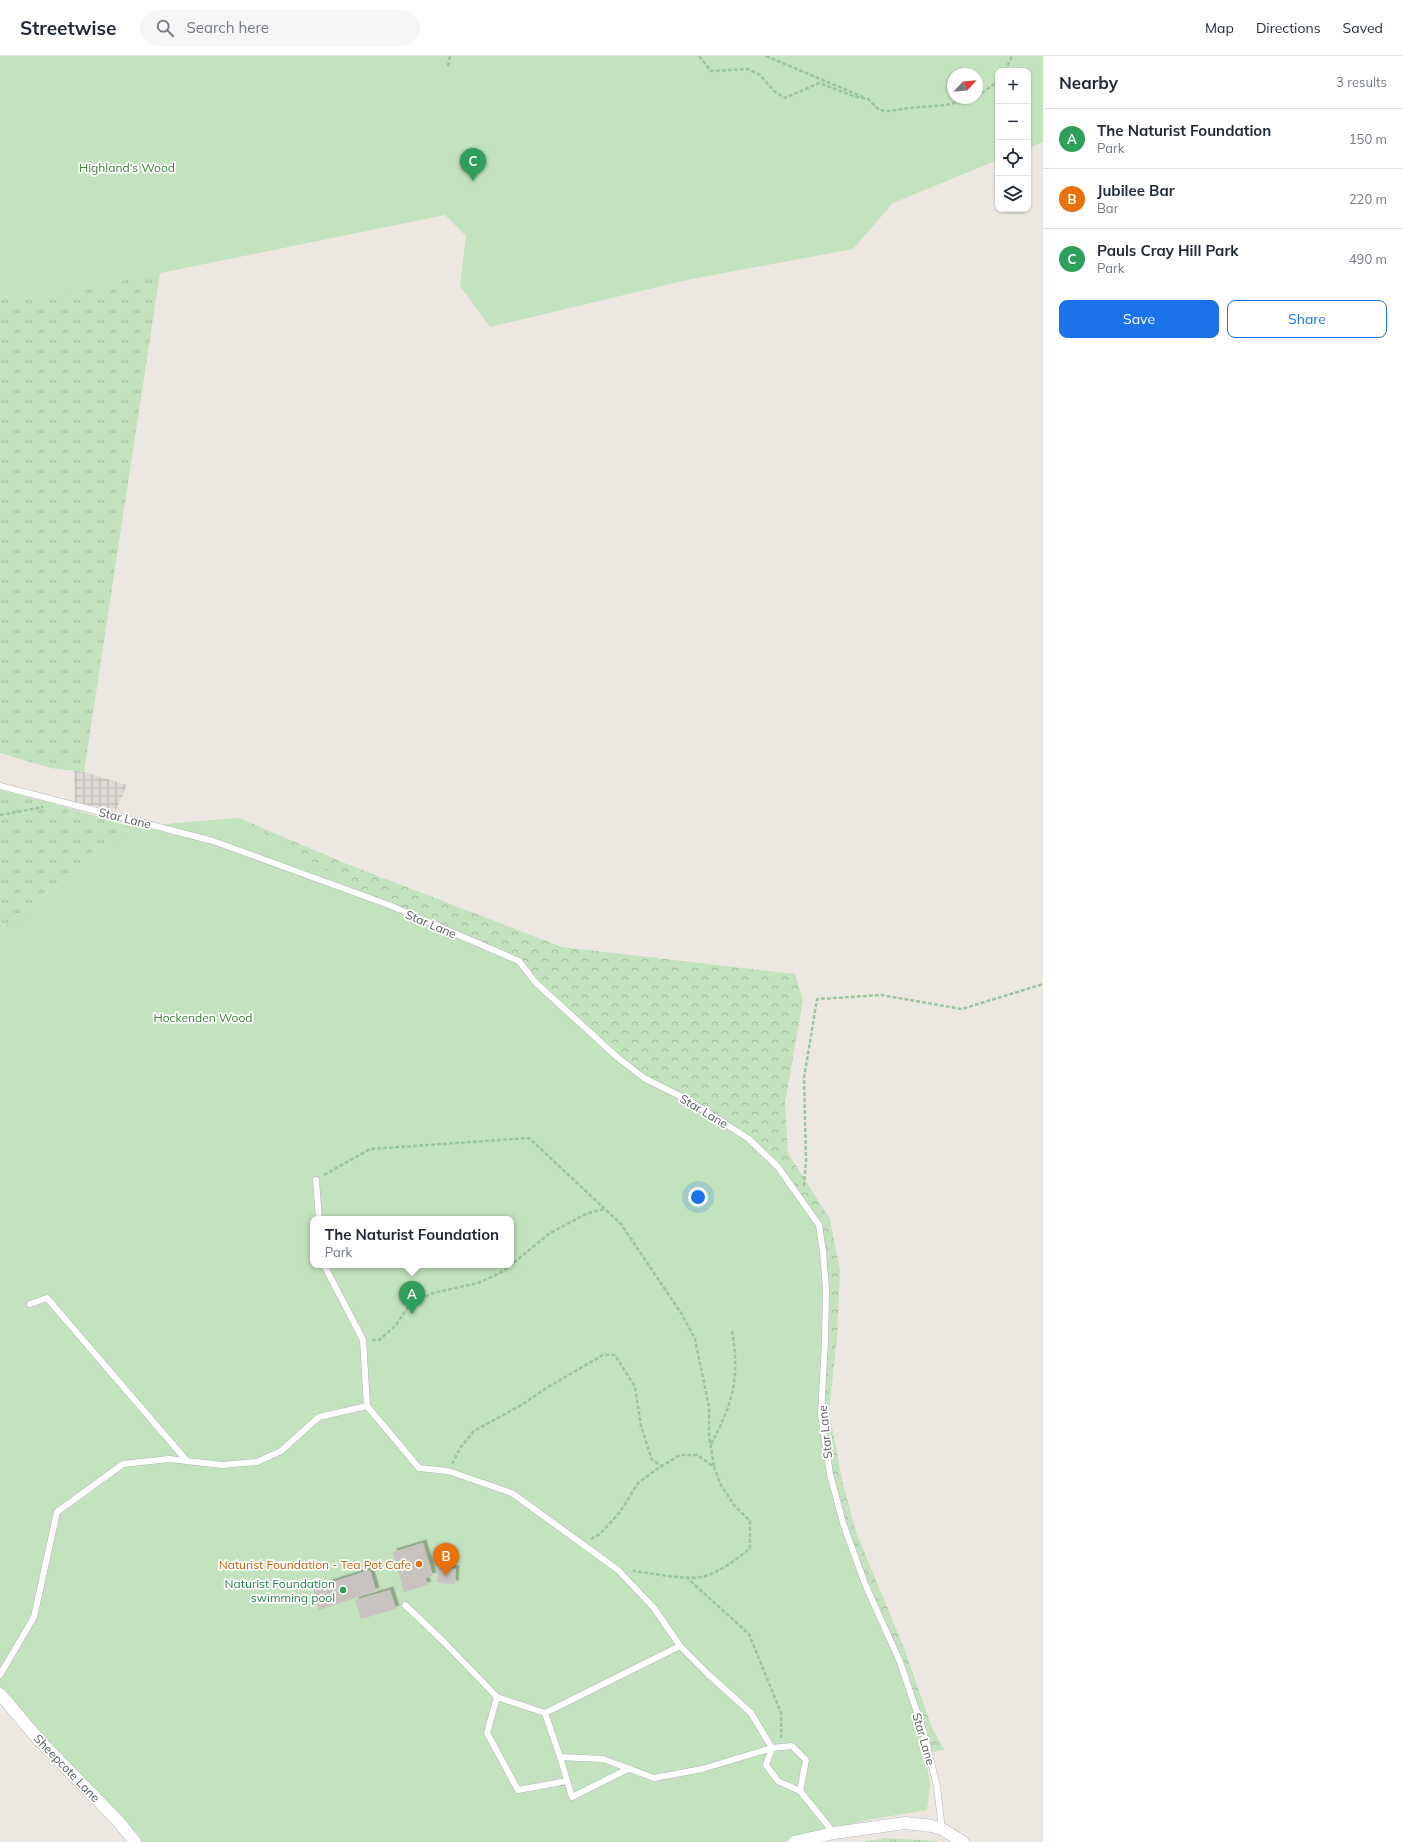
<!DOCTYPE html>
<meta charset="utf-8">
<style>
:root{--surface:#fff;--page:#f6f6f7;--text:#1f2937;--muted:#747a83;--line:#e0e1e3;--accent:#1a73e8}
body{margin:0;font-family:Mulish,sans-serif;background:var(--page);color:var(--text)}
.controls{position:absolute;right:12px;top:12px;display:grid;overflow:hidden;border-radius:8px;box-shadow:0 1px 3px #0004}
.controls button{width:36px;height:36px;display:grid;place-items:center;padding:0;border:0;border-bottom:1px solid var(--line);background:var(--surface);color:var(--text);font:20px sans-serif}
.compass{position:absolute;left:947px;top:12px;width:36px;height:36px;border-radius:50%;background:var(--surface);box-shadow:0 1px 3px #0004;rotate:64deg}
.you{position:absolute;left:698px;top:1141px;width:14px;height:14px;margin:-10px;border:3px solid #fff;border-radius:50%;background:#1a73e8;box-shadow:0 0 0 6px #1a73e833}
.badge{display:grid;place-items:center;width:26px;height:26px;border-radius:50%;background:var(--accent);color:#fff;font-size:13px;font-weight:700}
.pin{position:absolute;translate:-50% -33px;filter:drop-shadow(0 1px 2px #0008)}
.pin::after{content:'';position:absolute;top:21px;width:14px;height:12px;background:inherit;clip-path:polygon(0 0,100% 0,50% 100%)}
.popup{position:absolute;left:310px;top:1160px;width:204px;height:52px;box-sizing:border-box;display:grid;place-content:center;border-radius:8px;background:var(--surface);filter:drop-shadow(0 1px 3px #0005);font-size:13px;white-space:nowrap;color:var(--muted)}
.popup b{font-size:15px;color:var(--text)}
.popup::after{content:'';position:absolute;left:50%;top:100%;margin-left:-8px;border:8px solid transparent;border-top-color:var(--surface)}
.list{margin:0;padding:0;list-style:none}
h2{display:flex;justify-content:space-between;align-items:center;height:52px;margin:0;padding:0 16px;font-size:17px}
h2 small{font-size:13px;font-weight:400;color:var(--muted)}
.list li{display:grid;grid-template-columns:26px 1fr auto;gap:12px;align-items:center;box-sizing:border-box;height:60px;padding:0 16px;border-top:1px solid var(--line)}
.list b{display:block;font-size:15px;white-space:nowrap}
.list p{margin:0;font-size:13px;white-space:nowrap;color:var(--muted)}
.list em{font-size:13px;font-style:normal;color:var(--muted)}
.actions{display:flex;gap:8px;padding:12px 16px}
.actions a{flex:1;padding:9px 0;border:1px solid var(--accent);border-radius:8px;text-align:center;font-size:14px;color:var(--accent)}
.actions .main{background:var(--accent);color:#fff}
.icon{flex:none;width:22px;height:22px;fill:none;stroke:currentColor;stroke-width:2;stroke-linecap:round;stroke-linejoin:round}
.map{position:relative;flex:none;width:1043px;height:1786px;overflow:hidden}
header{display:flex;align-items:center;gap:24px;box-sizing:border-box;height:56px;padding:0 20px;background:var(--surface);border-bottom:1px solid var(--line)}
header strong{font-size:19px}
nav{display:flex;gap:22px;margin-inline-start:auto;font-size:14px}
.search{width:280px;height:36px;background:var(--page);display:flex;align-items:center;gap:10px;box-sizing:border-box;padding:0 14px;border-radius:22px;color:var(--muted);font-size:15px}
main{display:flex}
aside{flex:1;background:var(--surface)}
.map>svg:first-child{display:block}
.industrial{fill:url(#industrial-grid)}
.grass{fill:url(#grass-tufts)}
.forest{fill:url(#forest-crowns)}
.park{fill:#c3e3be;fill-rule:evenodd}
.building{fill:#c8c3bf;filter:url(#shadow)}
.lines{fill:none;stroke-linecap:round;stroke-linejoin:round}
.service-casing{stroke:#b2b5b8;stroke-width:7}
.minor-casing{stroke:#b2b5b8;stroke-width:13}
.path{stroke:#99c6a0;stroke-width:2.5;stroke-dasharray:4 2;stroke-linecap:butt}
.service{stroke:#fff;stroke-width:6}
.minor{stroke:#fff;stroke-width:12}
.food-dot{fill:#e8710a;stroke:#fff;stroke-width:1.5}
.leisure-dot{fill:#2e9e5b;stroke:#fff;stroke-width:1.5}
.labels{text-anchor:middle;dominant-baseline:central;stroke-width:3.5;stroke-linejoin:round;paint-order:stroke}
.park-label{font-size:12px;fill:#3e8238;stroke:#fff}
.street-label{font-size:12px;fill:#5a5e62;stroke:#fff}
.food-label{font-size:12px;fill:#c56008;stroke:#fff;text-anchor:end}
.leisure-label{font-size:12px;fill:#27864d;stroke:#fff;text-anchor:end}
</style>
<header>
<strong>Streetwise</strong>
<div class="search"><svg class="icon" aria-label="search" viewBox="0 0 24 24"><circle cx="10" cy="10" r="6"/><path d="M15 15l6 6"/></svg>Search here</div>
<nav><a>Map</a><a>Directions</a><a>Saved</a></nav>
</header>
<main>
<div class="map">
<svg width="1043" height="1786" viewBox="0 0 1043 1786">
<defs>
<pattern id="industrial-grid" width="8" height="8" patternUnits="userSpaceOnUse"><rect width="8" height="8" fill="#dedad6"/><path d="M0 4h8M4 0v8" fill="none" stroke="#b7b4b1"/></pattern>
<pattern id="grass-tufts" width="24" height="20" patternUnits="userSpaceOnUse"><rect width="24" height="20" fill="#c3e3be"/><path d="M3 7l-1-3M5 7V3M7 7l1-3M15 17l-1-3M17 17v-4M19 17l1-3" fill="none" stroke="#a1bb9e"/></pattern>
<pattern id="forest-crowns" width="20" height="18" patternUnits="userSpaceOnUse"><rect width="20" height="18" fill="#c3e3be"/><path d="M2 6a3 3 0 1 1 6 0M12 15a3 3 0 1 1 6 0" fill="none" stroke="#a1bb9e"/></pattern>
<filter id="shadow"><feDropShadow dx="3.5" dy="-3.5" stdDeviation="0" flood-color="#0004"/></filter>
</defs>
<rect width="100%" height="100%" fill="#ece8e1"/>
<path class="industrial" d="M74,715L84,716L127,729L116,754L75,746Z"/>
<path class="grass" d="M160,217L84,716L50,712L0,697V240L33,243Z
M0,734L70,752L132,771L0,874Z
M885,1782L937,1785L938,1786H863Z"/>
<path class="forest" d="M239,762L347,808L562,891L795,918L803,944L785,1047L788,1097L830,1163L840,1215L837,1282L829,1355L842,1424L856,1476L904,1592L932,1672L945,1694L924,1697L930,1728L596,1073L0,1212V874L132,771Z"/>
<path class="park" d="M0,0H1043V86L1028,92V15H998V104L893,147L853,193L687,224L490,271L460,230L466,180L445,159L33,243L0,240ZM953,18H977V42H953Z
M239,762L387,850L518,906L617,1003L749,1084L778,1112L803,1146L815,1170L821,1196L824,1233L823,1284L818,1358L840,1467L863,1530L899,1606L924,1696L930,1728L927,1754L867,1764L782,1786H139L0,1635V879L132,771ZM313,1163H511V1209H313Z"/>
<path class="building" d="M423,1487L433,1520L425,1522L428,1529L404,1536L393,1496Z
M438,1512L456,1513L455,1528L437,1527Z
M370,1514L376,1535L319,1554L313,1532Z
M390,1534L396,1553L361,1563L355,1544Z"/>
<g class="lines">
<g class="service-casing">
<path id="service" d="M0,730L213,785L389,849L519,905L535,926L617,1001L644,1022L688,1044L749,1083L778,1111L819,1169L823,1196L826,1233L825,1285L821,1358L830,1418L843,1467L865,1528L900,1606L924,1677L937,1731L942,1773
M316,1124L319,1163
M324,1209L363,1284L367,1350L419,1412L448,1415L512,1437L618,1514L654,1552L680,1590L545,1657L497,1641L444,1586L405,1549
M30,1248L47,1242L187,1405
M680,1590L708,1618L751,1657L772,1692L792,1690L806,1704L800,1735L834,1777
M0,1619L34,1561L57,1456L123,1408L169,1403L222,1409L257,1406L281,1395L319,1361L367,1350
M497,1641L487,1677L518,1734L567,1725
M545,1657L560,1701L603,1703L654,1722L702,1713L772,1692L766,1709L778,1725L800,1735
M560,1701L572,1741L628,1713"/>
</g>
<g class="minor-casing">
<path id="minor" d="M0,1638L39,1684L118,1765L135,1786
M794,1786L834,1777L905,1767L932,1770L942,1773L963,1786"/>
</g>
<path class="path" d="M699,0L711,15L748,13L760,19L774,35L785,42L819,27L856,41L868,43L879,54L890,55L909,52L946,49L973,42
M766,0L863,41
M448,10L450,0
M1005,15L1012,0
M977,41L998,25
M0,759L43,751
M324,1119L370,1093L529,1082L621,1168L681,1257L695,1283L709,1351V1380L714,1411
M804,1130L806,1105L804,1022L817,943L881,939L962,953L1043,928
M372,1284H379L396,1269L410,1248L433,1237L478,1227L502,1216L550,1177L588,1157L605,1153
M711,1388C733,1347 740,1322 732,1275
M452,1408L460,1392L474,1375L523,1348L548,1331L603,1299H615L635,1331L641,1370L652,1404L662,1410
M591,1483L600,1478L620,1456L638,1427L657,1413L680,1399H697L714,1411L721,1429L734,1449L750,1465V1492C738,1503 718,1517 702,1521C684,1524 651,1517 633,1515
M686,1521L749,1578L781,1657V1682"/>
<use href="#service" class="service"/>
<use href="#minor" class="minor"/>
</g>
<circle class="food-dot" cx="419" cy="1508" r="4"/>
<circle class="leisure-dot" cx="343" cy="1534" r="4"/>
<g class="labels">
<g class="park-label">
<text x="127" y="111">Highland's Wood</text>
<text x="203" y="961">Hockenden Wood</text>
</g>
<g class="street-label">
<text transform="translate(125 762) rotate(14)">Star Lane</text>
<text transform="translate(431 868) rotate(23)">Star Lane</text>
<text transform="translate(704 1055) rotate(31)">Star Lane</text>
<text transform="translate(825 1376) rotate(-96)">Star Lane</text>
<text transform="translate(924 1683) rotate(74)">Star Lane</text>
<text transform="translate(67 1712) rotate(46)">Sheepcote Lane</text>
</g>
<g class="food-label">
<text x="411" y="1508">Naturist Foundation - Tea Pot Cafe</text>
</g>
<g class="leisure-label">
<text x="335" y="1527">Naturist Foundation<tspan x="335" dy="14">swimming pool</tspan></text>
</g>
</g>
</svg>
<div class="controls">
<button>+</button>
<button>−</button>
<button><svg class="icon" aria-label="locate" viewBox="0 0 24 24"><circle cx="12" cy="12" r="6"/><path d="M12 2v4M12 18v4M2 12h4M18 12h4"/></svg></button>
<button><svg class="icon" aria-label="layers" viewBox="0 0 24 24"><path d="M12 4l9 5-9 5-9-5zM3 14l9 5 9-5"/></svg></button>
</div>
<svg class="compass" viewBox="-18 -18 36 36"><path d="M0-13l5 13h-10z" fill="#e53935"/><path d="M0 13l5-13h-10z" fill="#747a83"/></svg>
<div class="you"></div>
<div class="pin badge" style="left:412px;top:1258px;background:#2e9e5b">A</div>
<div class="popup"><b>The Naturist Foundation</b>Park</div>
<div class="pin badge" style="left:446px;top:1520px;background:#e8710a">B</div>
<div class="pin badge" style="left:473px;top:125px;background:#2e9e5b">C</div>
</div>
<aside>
<h2>Nearby<small>3 results</small></h2>
<ul class="list">
<li><span class="badge" style="background:#2e9e5b">A</span><div><b>The Naturist Foundation</b><p>Park</p></div><em>150 m</em></li>
<li><span class="badge" style="background:#e8710a">B</span><div><b>Jubilee Bar</b><p>Bar</p></div><em>220 m</em></li>
<li><span class="badge" style="background:#2e9e5b">C</span><div><b>Pauls Cray Hill Park</b><p>Park</p></div><em>490 m</em></li>
</ul>
<div class="actions"><a class="main">Save</a><a>Share</a></div>
</aside>
</main>
